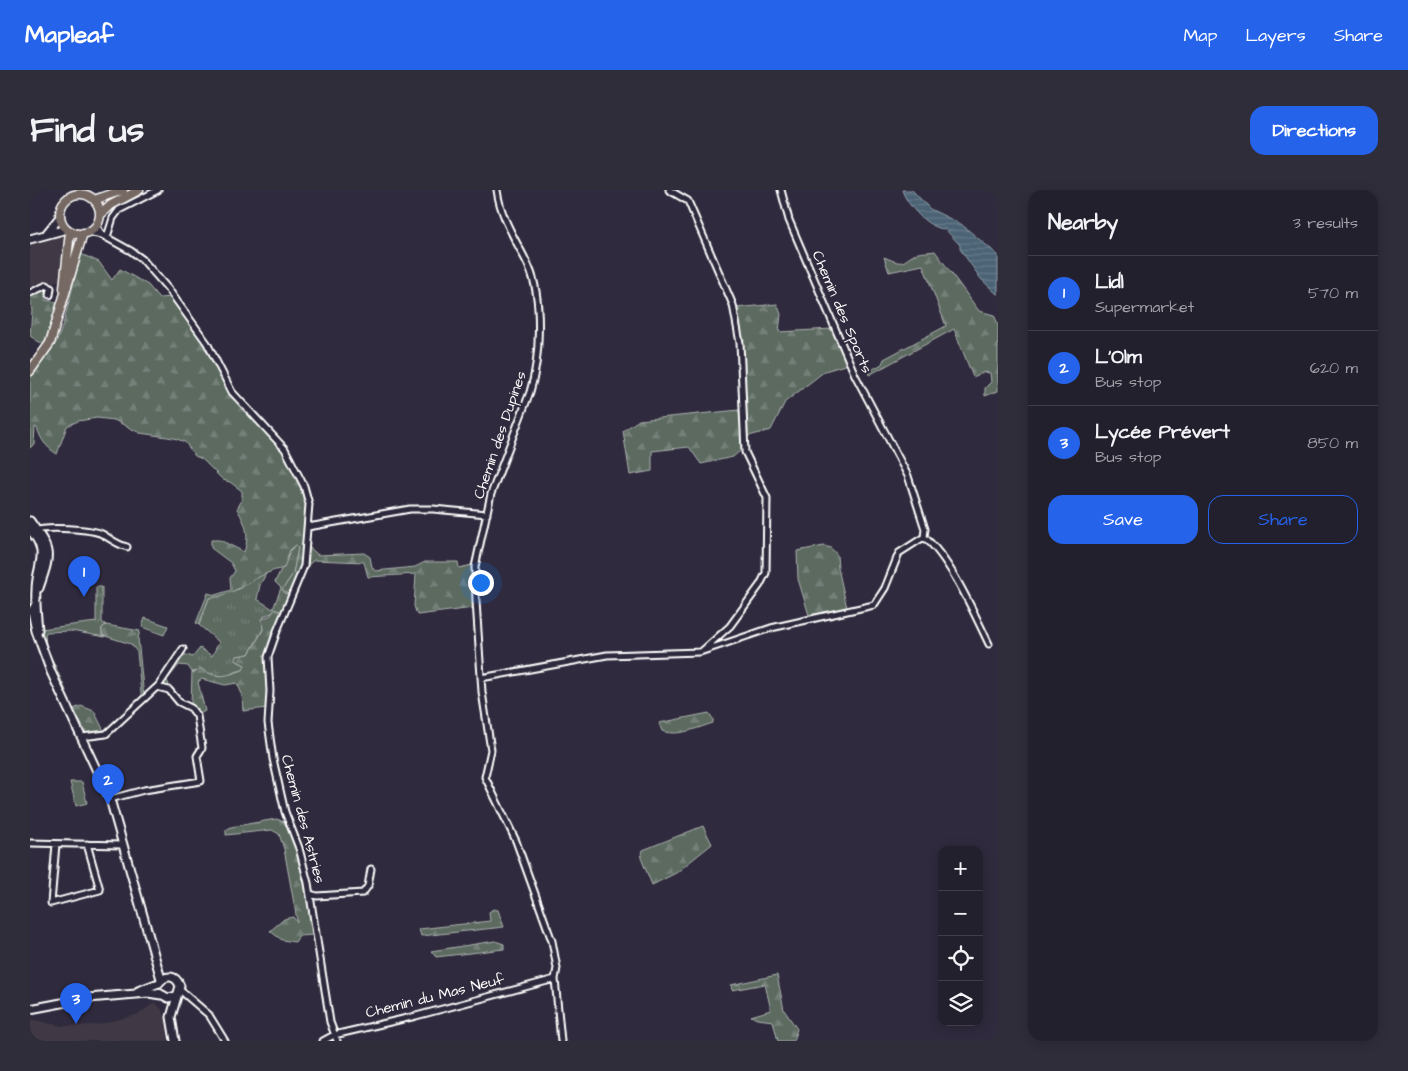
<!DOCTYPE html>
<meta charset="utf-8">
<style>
:root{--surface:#23202e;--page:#2f2d3a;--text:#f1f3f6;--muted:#a3a3aa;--line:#403e4a;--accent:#2563eb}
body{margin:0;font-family:"Architects Daughter",sans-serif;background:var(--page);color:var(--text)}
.controls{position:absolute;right:15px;bottom:15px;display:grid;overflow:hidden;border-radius:10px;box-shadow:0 2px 12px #0003}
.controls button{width:45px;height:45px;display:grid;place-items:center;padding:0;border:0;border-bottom:1px solid var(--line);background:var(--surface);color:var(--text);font:25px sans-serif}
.you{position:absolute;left:450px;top:392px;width:18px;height:18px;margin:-12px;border:4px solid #fff;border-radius:50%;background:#1a73e8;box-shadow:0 0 0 8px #1a73e833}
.badge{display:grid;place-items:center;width:32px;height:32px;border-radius:50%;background:var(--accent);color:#fff;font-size:16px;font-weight:700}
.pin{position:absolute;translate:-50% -41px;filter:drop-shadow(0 1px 2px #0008)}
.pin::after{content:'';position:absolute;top:26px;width:18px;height:15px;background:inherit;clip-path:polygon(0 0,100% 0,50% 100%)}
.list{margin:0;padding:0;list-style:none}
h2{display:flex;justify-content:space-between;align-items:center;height:65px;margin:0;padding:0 20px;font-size:21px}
h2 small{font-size:16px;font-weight:400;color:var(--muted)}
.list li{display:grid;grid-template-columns:32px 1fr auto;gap:15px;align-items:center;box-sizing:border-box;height:75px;padding:0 20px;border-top:1px solid var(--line)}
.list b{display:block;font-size:19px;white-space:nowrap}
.list p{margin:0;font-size:16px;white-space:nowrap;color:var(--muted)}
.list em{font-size:16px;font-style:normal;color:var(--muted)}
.actions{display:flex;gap:10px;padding:15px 20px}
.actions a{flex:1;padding:11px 0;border:1px solid var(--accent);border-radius:15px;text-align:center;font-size:18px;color:var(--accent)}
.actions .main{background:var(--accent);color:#fff}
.icon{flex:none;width:28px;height:28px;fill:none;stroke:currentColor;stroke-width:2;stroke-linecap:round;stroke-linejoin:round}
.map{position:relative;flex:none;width:968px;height:851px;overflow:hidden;border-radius:15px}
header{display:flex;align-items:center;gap:30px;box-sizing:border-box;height:70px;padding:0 25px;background:var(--accent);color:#fff}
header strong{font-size:24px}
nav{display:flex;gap:28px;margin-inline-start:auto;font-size:18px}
.intro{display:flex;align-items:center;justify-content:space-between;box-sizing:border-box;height:120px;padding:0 30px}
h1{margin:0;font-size:35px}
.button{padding:12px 22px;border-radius:15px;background:var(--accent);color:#fff;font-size:18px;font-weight:700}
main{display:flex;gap:30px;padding:0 30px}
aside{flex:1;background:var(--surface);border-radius:15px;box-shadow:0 2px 12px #0003}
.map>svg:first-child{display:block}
.built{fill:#3f3844}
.grass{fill:url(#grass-tufts);stroke:#aeb4b0}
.forest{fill:url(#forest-firs);stroke:#aeb4b0}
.garden{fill:#5c6a61;stroke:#aeb4b0}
.water{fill:url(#water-rules);stroke:#93a1ac}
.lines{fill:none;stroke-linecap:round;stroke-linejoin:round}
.street-casing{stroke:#fff;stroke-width:9}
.secondary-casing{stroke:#fff;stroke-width:11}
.primary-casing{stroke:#fff;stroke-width:11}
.street{stroke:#2f2a3d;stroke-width:5}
.secondary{stroke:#2f2a3d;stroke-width:7}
.primary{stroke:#766964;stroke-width:8}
.labels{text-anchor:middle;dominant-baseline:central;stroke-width:4;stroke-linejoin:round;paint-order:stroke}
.street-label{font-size:15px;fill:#fff;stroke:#2f2a3d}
</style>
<header>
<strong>Mapleaf</strong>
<nav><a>Map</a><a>Layers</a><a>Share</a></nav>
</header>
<div class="intro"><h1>Find us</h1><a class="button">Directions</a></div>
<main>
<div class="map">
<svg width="968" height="851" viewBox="0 0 968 851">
<defs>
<pattern id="grass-tufts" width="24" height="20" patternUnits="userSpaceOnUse" patternTransform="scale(1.25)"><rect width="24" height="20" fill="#5c6a61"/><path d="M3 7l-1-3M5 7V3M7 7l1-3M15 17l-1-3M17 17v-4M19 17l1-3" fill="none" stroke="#748079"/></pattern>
<pattern id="forest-firs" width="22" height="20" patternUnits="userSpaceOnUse" patternTransform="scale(1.25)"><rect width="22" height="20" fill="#5c6a61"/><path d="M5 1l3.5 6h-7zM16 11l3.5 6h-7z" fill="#748079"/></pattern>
<pattern id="water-rules" width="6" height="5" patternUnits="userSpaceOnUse" patternTransform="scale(1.25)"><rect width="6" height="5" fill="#4b6375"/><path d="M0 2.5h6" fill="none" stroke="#667a8a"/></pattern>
</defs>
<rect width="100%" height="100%" fill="#2f2a3d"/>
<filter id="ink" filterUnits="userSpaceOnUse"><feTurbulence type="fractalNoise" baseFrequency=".02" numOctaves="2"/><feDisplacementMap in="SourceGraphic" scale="10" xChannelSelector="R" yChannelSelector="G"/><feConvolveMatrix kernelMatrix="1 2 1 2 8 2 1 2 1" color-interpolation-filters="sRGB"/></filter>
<g filter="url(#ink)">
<path class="built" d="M32,43L37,47L29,91L15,93L0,102V54L11,53L15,49H21Z
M125,812L132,820L136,830L138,851H0V829L32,836L67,835L109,824Z"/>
<path class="grass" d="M266,355L268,358L263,384L256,394L254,403L260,405L251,423L249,420L234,426L233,439L219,464L207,466L205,470L215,475L213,480L204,482L196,487L168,481L162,482L158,476L149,475L137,490L140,498L131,495L150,463L163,467L170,458L182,466L189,452L169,435L179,408L209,399L217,391L237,382L230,395L227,409L243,419L251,398L245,392L260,360Z
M66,397H72V432L76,435L72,438V445L75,447L41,441L17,442L15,444L16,455L37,503H34L17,464L11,439L66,432Z"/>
<path class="forest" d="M905,61L949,121L964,125L968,134V201L955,206V198L961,192L960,183L954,182L943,187L924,139L839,185L838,182L852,174L854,169L916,136L893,75L859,82L854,67C877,77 870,71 888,63C893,62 900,62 905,61Z
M51,64L69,72L82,90L90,79L118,95L129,108L142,107L174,152L202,205L248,254L262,274L270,294L276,311L273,365L269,384L260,405L252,400L263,384L268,358L266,355L260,360L254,378C224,383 208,406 179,408L169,435L166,433L178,403L185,405L201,400L200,388L205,381L201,373L181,358V350H190L214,362C220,345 216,334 207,319L212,310V301L200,292L193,290L172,269L165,266L155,252L144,248L110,243L84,230L67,228L48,231L37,236L27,264C16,257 11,250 7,238L5,237L4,254L0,258V189L26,153L33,135Z
M15,97L17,99L15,110L27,112L14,155L0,146L2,121L0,104Z
M747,114L751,124L749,142L802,139L818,174L795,181L755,212L741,240L715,247L713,168L706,118Z
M709,220L712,259L703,267L671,274L659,257L622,261V281L600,285L593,241L609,230Z
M794,356L801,358L807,365L808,378L817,418L779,425L768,389L767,361Z
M279,357L288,365L334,363L340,367L342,377L345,381L385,377L395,372H428L429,378L442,375L444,418L387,425L384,416L386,384L338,387L334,372L284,370L278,375Z
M245,419L251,423L236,465L237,518L213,521L212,504L207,493L195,495L172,489L168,492L175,521L168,525L166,521L169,519H166L161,515L162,482L165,483L170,478C188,490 195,486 213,480L215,475L205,470L207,466L219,464L233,440L232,429L241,425Z
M76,435L110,441L108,448L114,508L111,503L107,462L101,454L72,445V438Z
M51,516L64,521L75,543L57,544L43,519Z
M679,523L683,529V533C667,538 648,547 632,541L629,533Z
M246,629L256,632C270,669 278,706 283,745L269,746L265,752L252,750L240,741L254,729L263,727L267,732V730L254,659L249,644L242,640L196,645V640L201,637Z
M673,636L682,654L646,683L622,695L611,668L613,660Z
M463,719L468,720L474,737L391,746L389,739L460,731L459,722Z
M465,751L474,754V759L406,767L401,761Z
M747,785L754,820L767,839L763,851H748L743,831L727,829L721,826L741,820L735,794L702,800L701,795Z"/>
<path class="garden" d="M115,428L138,436L134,445L112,437Z
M40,592H52L57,613L46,616Z"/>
<path class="water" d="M872,0H882L900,19L931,34L968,65V105L951,89L930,59V55L915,39C898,39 877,15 872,0Z"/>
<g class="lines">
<g class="street-casing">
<path id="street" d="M467,0C471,30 487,51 499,77C513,108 510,170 500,202L461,304L445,377L446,411L452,502L461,560L455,587L486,651L522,751L527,778L525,789L531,851
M639,0L658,11L703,115L710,153L715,262L737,308L736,383L730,395L700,436L672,461
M66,35L72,45
M58,42L72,45L101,61L112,69L139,100L177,153L202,202L255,259L274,296L279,314L274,376L247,441L238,467L240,501L238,533L243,569L255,622L269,658L278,693L300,832L307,851
M77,47L83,28L89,20L128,0
M0,103L17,95L21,98L20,105
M278,337L380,319H403L457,324
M5,341C16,336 62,339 72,344C81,349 86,354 97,357
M894,347C920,368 944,423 959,454
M451,488L577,465L670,462L741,438L844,415L855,398L869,363L894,347L895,339L878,286L825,185L759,30L751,0
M52,547L76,544L129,495L153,459
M80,609L114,600L171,591L167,566L172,558L167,526L161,518L149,512L139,500L127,497
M0,653L92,655
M26,654L21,713L70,700L57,654
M280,704L287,706L333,703L338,696L341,679
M150,800L179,825L195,851
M293,851L304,845L386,826L525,789"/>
</g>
<g class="secondary-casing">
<path id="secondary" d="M17,43L30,27
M0,49L37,39
M0,331C22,362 21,363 9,398
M0,340C21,364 6,375 6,400C5,413 7,427 8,440
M6,414L2,421L6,441L21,482L80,609L131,789
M129,793C136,784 146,785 150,796L141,827L145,851
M108,801L129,793
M129,803L138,808L146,806
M0,819L58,808L118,803L131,805"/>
</g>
<g class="primary-casing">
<path id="primary" d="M30 24a20 20 0 1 1 40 0a20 20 0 1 1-40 0Z
M64,10L93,0
M70,25L81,15L109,0
M34,98L40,41
M0,181L20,153L53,43"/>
</g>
<use href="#street" class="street"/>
<use href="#secondary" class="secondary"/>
<use href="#primary" class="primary"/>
</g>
</g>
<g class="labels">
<g class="street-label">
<text transform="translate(812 122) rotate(67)">Chemin des Sports</text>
<text transform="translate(470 245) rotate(-71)">Chemin des Dupines</text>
<text transform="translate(273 629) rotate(75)">Chemin des Astries</text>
<text transform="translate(405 806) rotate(-14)">Chemin du Mas Neuf</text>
</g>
</g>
</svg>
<div class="controls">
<button>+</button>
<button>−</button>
<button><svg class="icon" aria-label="locate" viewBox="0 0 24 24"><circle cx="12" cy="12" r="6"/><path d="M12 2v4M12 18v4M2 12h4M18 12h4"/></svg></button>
<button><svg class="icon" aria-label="layers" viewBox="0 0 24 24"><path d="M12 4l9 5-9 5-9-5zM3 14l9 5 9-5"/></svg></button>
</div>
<div class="you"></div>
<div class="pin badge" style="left:54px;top:407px">1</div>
<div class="pin badge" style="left:78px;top:615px">2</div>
<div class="pin badge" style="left:46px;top:834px">3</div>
</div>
<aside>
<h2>Nearby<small>3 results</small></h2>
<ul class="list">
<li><span class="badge">1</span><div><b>Lidl</b><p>Supermarket</p></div><em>570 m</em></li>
<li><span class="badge">2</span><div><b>L'Olm</b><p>Bus stop</p></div><em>620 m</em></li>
<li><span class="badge">3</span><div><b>Lycée Prévert</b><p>Bus stop</p></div><em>850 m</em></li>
</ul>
<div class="actions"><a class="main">Save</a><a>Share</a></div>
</aside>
</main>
